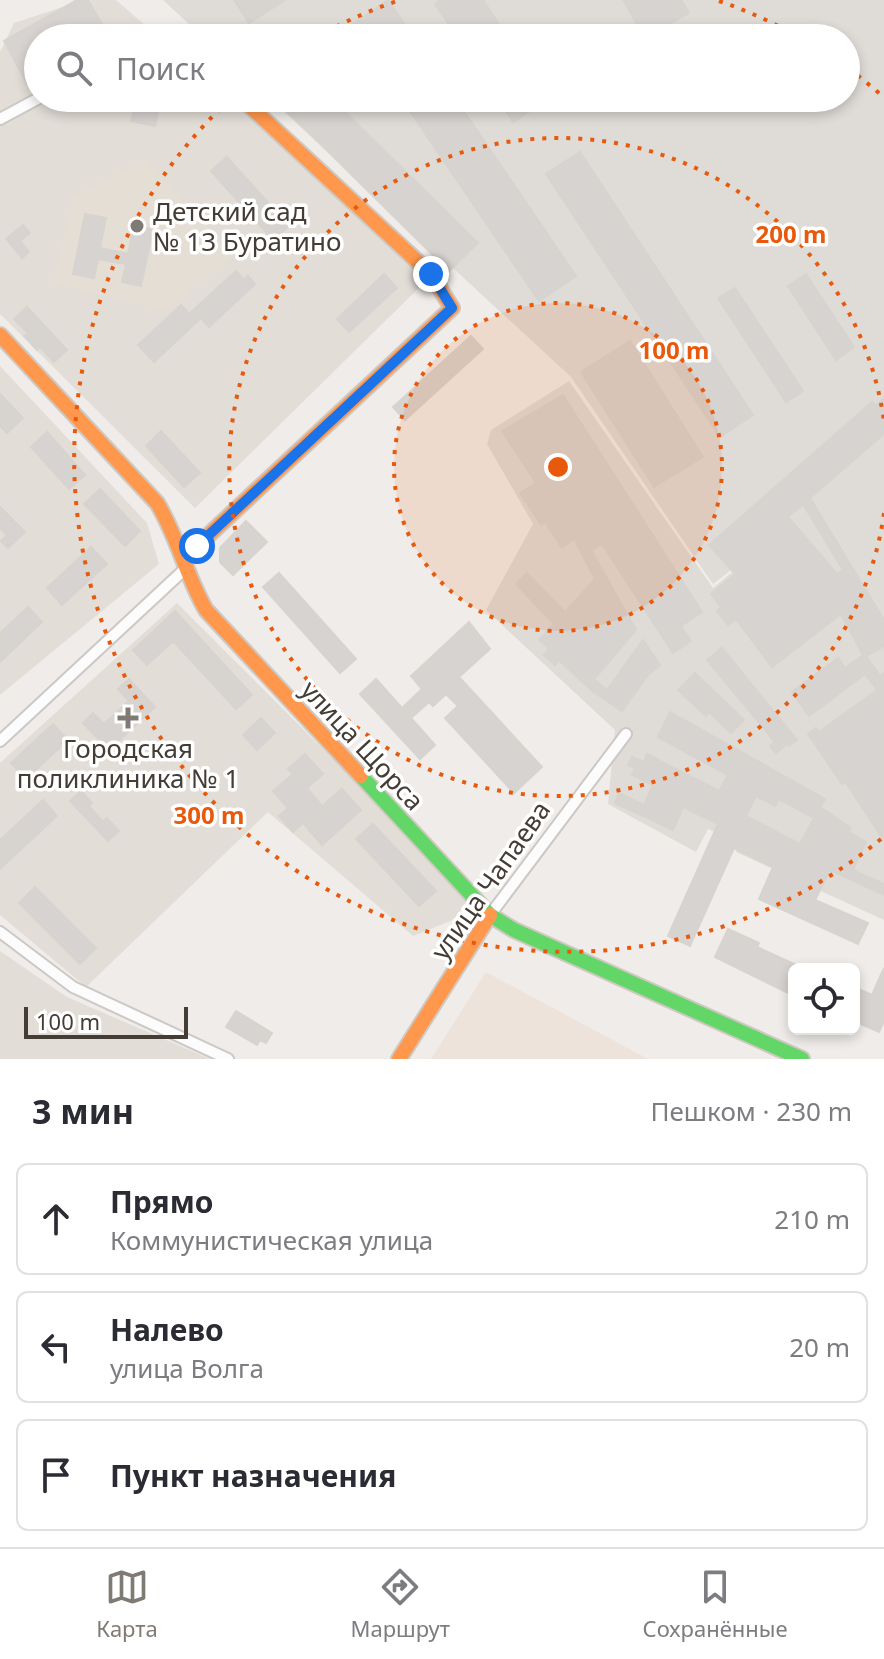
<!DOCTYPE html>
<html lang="ru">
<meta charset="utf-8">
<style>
:root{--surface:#fff;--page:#f7f7f7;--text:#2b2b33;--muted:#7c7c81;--line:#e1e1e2;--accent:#807a75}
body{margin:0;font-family:"Noto Sans",sans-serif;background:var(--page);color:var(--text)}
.controls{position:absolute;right:24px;bottom:24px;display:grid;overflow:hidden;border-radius:12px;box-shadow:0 4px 12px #0003}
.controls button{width:72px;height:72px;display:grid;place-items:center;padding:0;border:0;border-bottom:2px solid var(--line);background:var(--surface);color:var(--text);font:40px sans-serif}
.scale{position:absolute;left:24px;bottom:20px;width:164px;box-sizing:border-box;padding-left:8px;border:4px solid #443d36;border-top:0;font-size:22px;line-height:28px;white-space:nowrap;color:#443d36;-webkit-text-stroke:6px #fff;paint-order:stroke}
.stop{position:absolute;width:24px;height:24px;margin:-18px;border:6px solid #1a73e8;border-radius:50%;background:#fff}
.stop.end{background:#1a73e8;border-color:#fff;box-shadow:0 2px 8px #0008}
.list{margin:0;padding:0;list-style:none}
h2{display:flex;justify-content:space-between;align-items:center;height:104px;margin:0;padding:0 32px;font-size:34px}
h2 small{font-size:26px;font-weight:400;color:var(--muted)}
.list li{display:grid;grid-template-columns:52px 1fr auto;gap:24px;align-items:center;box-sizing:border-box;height:112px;margin:0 16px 16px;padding:0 16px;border:2px solid var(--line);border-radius:12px}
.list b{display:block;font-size:30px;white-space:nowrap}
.list p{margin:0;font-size:26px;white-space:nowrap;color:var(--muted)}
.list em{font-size:26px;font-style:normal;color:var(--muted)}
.icon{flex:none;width:44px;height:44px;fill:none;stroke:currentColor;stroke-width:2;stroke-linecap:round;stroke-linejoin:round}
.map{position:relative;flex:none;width:884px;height:1059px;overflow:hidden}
.search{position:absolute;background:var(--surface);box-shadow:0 4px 12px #0003;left:24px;right:24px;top:24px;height:88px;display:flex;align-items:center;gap:20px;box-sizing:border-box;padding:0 28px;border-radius:44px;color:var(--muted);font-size:30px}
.sheet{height:488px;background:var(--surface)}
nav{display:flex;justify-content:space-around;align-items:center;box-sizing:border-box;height:112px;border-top:2px solid var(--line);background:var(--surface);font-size:22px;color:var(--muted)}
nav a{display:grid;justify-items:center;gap:4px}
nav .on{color:var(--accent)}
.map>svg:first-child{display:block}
.residential{fill:#e3ddd7}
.commercial{fill:#eee3da}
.industrial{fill:#dfdbd7}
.education{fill:#e5ded5}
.building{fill:#d7d3d0;stroke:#d7d3cf;stroke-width:2;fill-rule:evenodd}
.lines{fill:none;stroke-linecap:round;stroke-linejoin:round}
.street-casing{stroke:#cbc8c5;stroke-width:14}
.fast-casing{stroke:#cec8c0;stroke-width:18}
.slow-casing{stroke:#cec8c0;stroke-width:18}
.street{stroke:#fdfcfc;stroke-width:10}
.fast{stroke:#63d668;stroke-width:14}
.slow{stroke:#ff974d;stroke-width:14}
.route{stroke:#1a73e8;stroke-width:10}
.ring{fill:none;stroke:#e8590c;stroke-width:4;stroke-dasharray:4 8}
.poi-dot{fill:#807a75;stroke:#fff;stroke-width:3}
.labels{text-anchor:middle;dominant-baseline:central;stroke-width:7;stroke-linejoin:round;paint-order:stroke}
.poi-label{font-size:26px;fill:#443d36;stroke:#fff;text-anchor:start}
.street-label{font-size:26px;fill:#443d36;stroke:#fff}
.centre{fill:#e8590c;stroke:#fff;stroke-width:4}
.ring-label{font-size:24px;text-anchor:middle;font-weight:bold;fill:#e8590c;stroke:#fff;stroke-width:7;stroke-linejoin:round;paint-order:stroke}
</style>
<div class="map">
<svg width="884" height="1059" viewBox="0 0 884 1059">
<rect width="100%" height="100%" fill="#efece9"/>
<path class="residential" d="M84,0H116L160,38H38V98H230L434,273L195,508L0,314V52L14,23Z
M0,366L147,523L159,564L0,695Z
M177,603L482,908L413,936L268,812L86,987L0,915V763Z
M0,951L67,997L210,1059H0Z"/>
<path class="commercial" d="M486,972L648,1059H431Z"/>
<path class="industrial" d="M163,0H884V920L736,852L740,843L708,829L696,852L608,804L615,730L486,610L533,524L487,444L491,430L569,381L713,588L782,531L713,584L571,377L269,98H846V38H204Z"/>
<path class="education" d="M145,159L234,255L168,311L53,283L74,197Z"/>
<path class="building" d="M77,0H88L110,38H38V79L28,85L4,41Z
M234,0H285L249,23Z
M388,0L414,38H360L351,25Z
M440,0H483L508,38H458L435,4Z
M623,0H681L689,13L645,38Z
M137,98H161L155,126L131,121Z
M274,98H331L478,243L449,271Z
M401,98H455L576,276L539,301Z
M497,98H550L513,122Z
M580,152L753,415L720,437L546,174Z
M227,157L289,226L273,240L211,171Z
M85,214L106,218L100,248L128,254L134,225L153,229L141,286L122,282L126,264L98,259L94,278L73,274Z
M23,225L30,233L20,241L29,252L22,258L6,239Z
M236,271L244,280L248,276L255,284L209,327L201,318L154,362L138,345L181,305L189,314Z
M384,274L397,288L349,332L337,319Z
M806,274L854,347L836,360L788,286Z
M735,288L803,391L786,402L718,298Z
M27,307L67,350L54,362L40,347L37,350L24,336L28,333L14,319Z
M471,336L483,349L405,420L393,407Z
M630,341L703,457L654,487L581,372Z
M0,394L23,418L7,433L0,426Z
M563,395L702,612L681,626L691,641L673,653L602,544L591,550L636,630L594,679L607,690L643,640L660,665L648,675L622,711L592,691L559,660L555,665L544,655L549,648L539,640L554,624L516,584L527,573L565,612L595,579L574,539L562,548L545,522L541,525L520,493L536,483L502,431Z
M884,398V434L810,498L884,620V646L866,656L880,676L884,673V841L845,781L842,784L808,734L816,728L819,732L877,690L865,674L809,716L792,692L838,658L845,668L863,655L841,614L772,667L736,619L728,625L717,611L721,607L711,594L735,574L709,545L872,402L875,406ZM803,504L843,570L837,574L788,517Z
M161,431L200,473L184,487L146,446Z
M47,432L85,475L69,489L31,447Z
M100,489L140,531L125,546L84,504Z
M0,507L25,532L8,548L1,541L7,535L0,528Z
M246,521L267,542L233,575L220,562V548Z
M91,547L107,564L62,605L47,588Z
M279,573L356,659L340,673L263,587Z
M28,607L42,622L0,662V633Z
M175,611L252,695L236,709L173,641L147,665L133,650Z
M469,622L490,649L459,677L542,767L514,793L445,718L458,706L446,694L433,706L429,702L411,718L435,745L420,759L360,694L376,679L402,708L422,689L411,676Z
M722,648L797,740L789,746L787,744L776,753L770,746L775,742L707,660Z
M695,673L744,720L731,733L709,712L706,716L678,690Z
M129,679L155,707L109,750L83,723L93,713L104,724L129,701L118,689Z
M670,712L825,799L820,807L851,828L849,832L866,842L853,870L884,884V895L830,870L815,900L868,923L858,944L759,899L773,867L734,848L690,946L668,936L718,824L683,807L673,830L615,803L619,793L644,805L653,785L632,775L635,768L628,765L632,757L644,762L647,754L719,791L728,775L658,737ZM756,796L775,806L779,799L814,818L800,844L746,816Z
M261,718L275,733L257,750L243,735Z
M53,724L68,740L26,779L11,763Z
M305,754L323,774L307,788L322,806L342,789L361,810L322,845L303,823L293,832L279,816L288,808L273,791L293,774L288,769Z
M81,791L92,803L89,806L103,822L107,818L119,831L108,841L70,801Z
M43,800L57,816L0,869V840Z
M373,824L436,891L419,906L356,839Z
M35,887L96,948L80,964L19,903Z
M728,929L759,943L757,947L794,964V996L715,957Z
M884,968V1021L879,1032L854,1021V987L872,995Z
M236,1011L272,1033L266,1043L260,1040L257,1045L226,1027Z"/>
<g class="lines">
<g class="street-casing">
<path id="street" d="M149,38L160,32L172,38
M0,119L39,98
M0,741L185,569
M490,915L626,734
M0,932L73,987L228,1059"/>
</g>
<g class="fast-casing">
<path id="fast" d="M361,776L490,915L514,930L802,1059"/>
</g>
<g class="slow-casing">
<path id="slow" d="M0,335L157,503C178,537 186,576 206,610L361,776
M182,555L197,546L452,308L431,274L241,98
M399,1059L490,915"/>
</g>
<use href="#street" class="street"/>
<use href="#fast" class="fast"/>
<use href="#slow" class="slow"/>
</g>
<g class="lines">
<path class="route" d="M197,546L452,308L431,274"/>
</g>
<circle cx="558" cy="467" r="164" fill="#e8590c" fill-opacity=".12"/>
<g class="ring">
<circle cx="558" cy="467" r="164"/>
<path d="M884 513A329 329 0 1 1 884 421"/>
<path d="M881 839A493 493 0 0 1 228 101M315 38A493 493 0 0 1 397 1M719 1A493 493 0 0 1 801 38M848 68A493 493 0 0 1 881 95"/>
</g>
<g class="poi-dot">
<circle cx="137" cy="226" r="8"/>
<path d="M124 706h8v8h8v8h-8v8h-8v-8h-8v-8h8z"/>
</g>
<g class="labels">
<g class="poi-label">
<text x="153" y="211">Детский сад<tspan x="153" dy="30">№ 13 Буратино</tspan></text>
<text x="128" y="748" text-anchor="middle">Городская<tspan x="128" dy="30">поликлиника № 1</tspan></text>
</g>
<g class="street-label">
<text transform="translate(363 745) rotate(47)">улица Щорса</text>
<text transform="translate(490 880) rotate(-55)">улица Чапаева</text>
</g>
</g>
<circle cx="558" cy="467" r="12" class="centre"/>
<g class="ring-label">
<text x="791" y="243">200 m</text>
<text x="674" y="359">100 m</text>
<text x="209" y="824">300 m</text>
</g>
</svg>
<div class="controls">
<button><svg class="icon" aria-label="locate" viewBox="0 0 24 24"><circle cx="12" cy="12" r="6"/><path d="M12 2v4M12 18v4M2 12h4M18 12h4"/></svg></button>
</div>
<div class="scale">100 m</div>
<div class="stop" style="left:197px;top:546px"></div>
<div class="stop end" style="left:431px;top:274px"></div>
<div class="search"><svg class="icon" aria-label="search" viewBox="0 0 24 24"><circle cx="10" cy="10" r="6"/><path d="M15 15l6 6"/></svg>Поиск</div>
</div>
<section class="sheet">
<h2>3 мин<small>Пешком · 230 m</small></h2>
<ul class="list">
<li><svg class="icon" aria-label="ahead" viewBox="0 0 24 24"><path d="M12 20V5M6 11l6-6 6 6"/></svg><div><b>Прямо</b><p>Коммунистическая улица</p></div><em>210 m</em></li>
<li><svg class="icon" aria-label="left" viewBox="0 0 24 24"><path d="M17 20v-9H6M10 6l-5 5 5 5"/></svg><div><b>Налево</b><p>улица Волга</p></div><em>20 m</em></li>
<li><svg class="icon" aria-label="arrive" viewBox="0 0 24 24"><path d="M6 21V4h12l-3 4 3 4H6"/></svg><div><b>Пункт назначения</b></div></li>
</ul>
</section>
<nav>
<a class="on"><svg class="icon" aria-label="map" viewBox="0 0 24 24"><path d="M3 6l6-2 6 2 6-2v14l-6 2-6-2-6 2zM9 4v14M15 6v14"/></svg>Карта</a>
<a><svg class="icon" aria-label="directions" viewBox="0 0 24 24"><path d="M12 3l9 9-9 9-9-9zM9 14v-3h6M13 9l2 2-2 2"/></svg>Маршрут</a>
<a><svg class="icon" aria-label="saved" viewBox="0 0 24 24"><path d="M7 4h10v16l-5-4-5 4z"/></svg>Сохранённые</a>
</nav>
